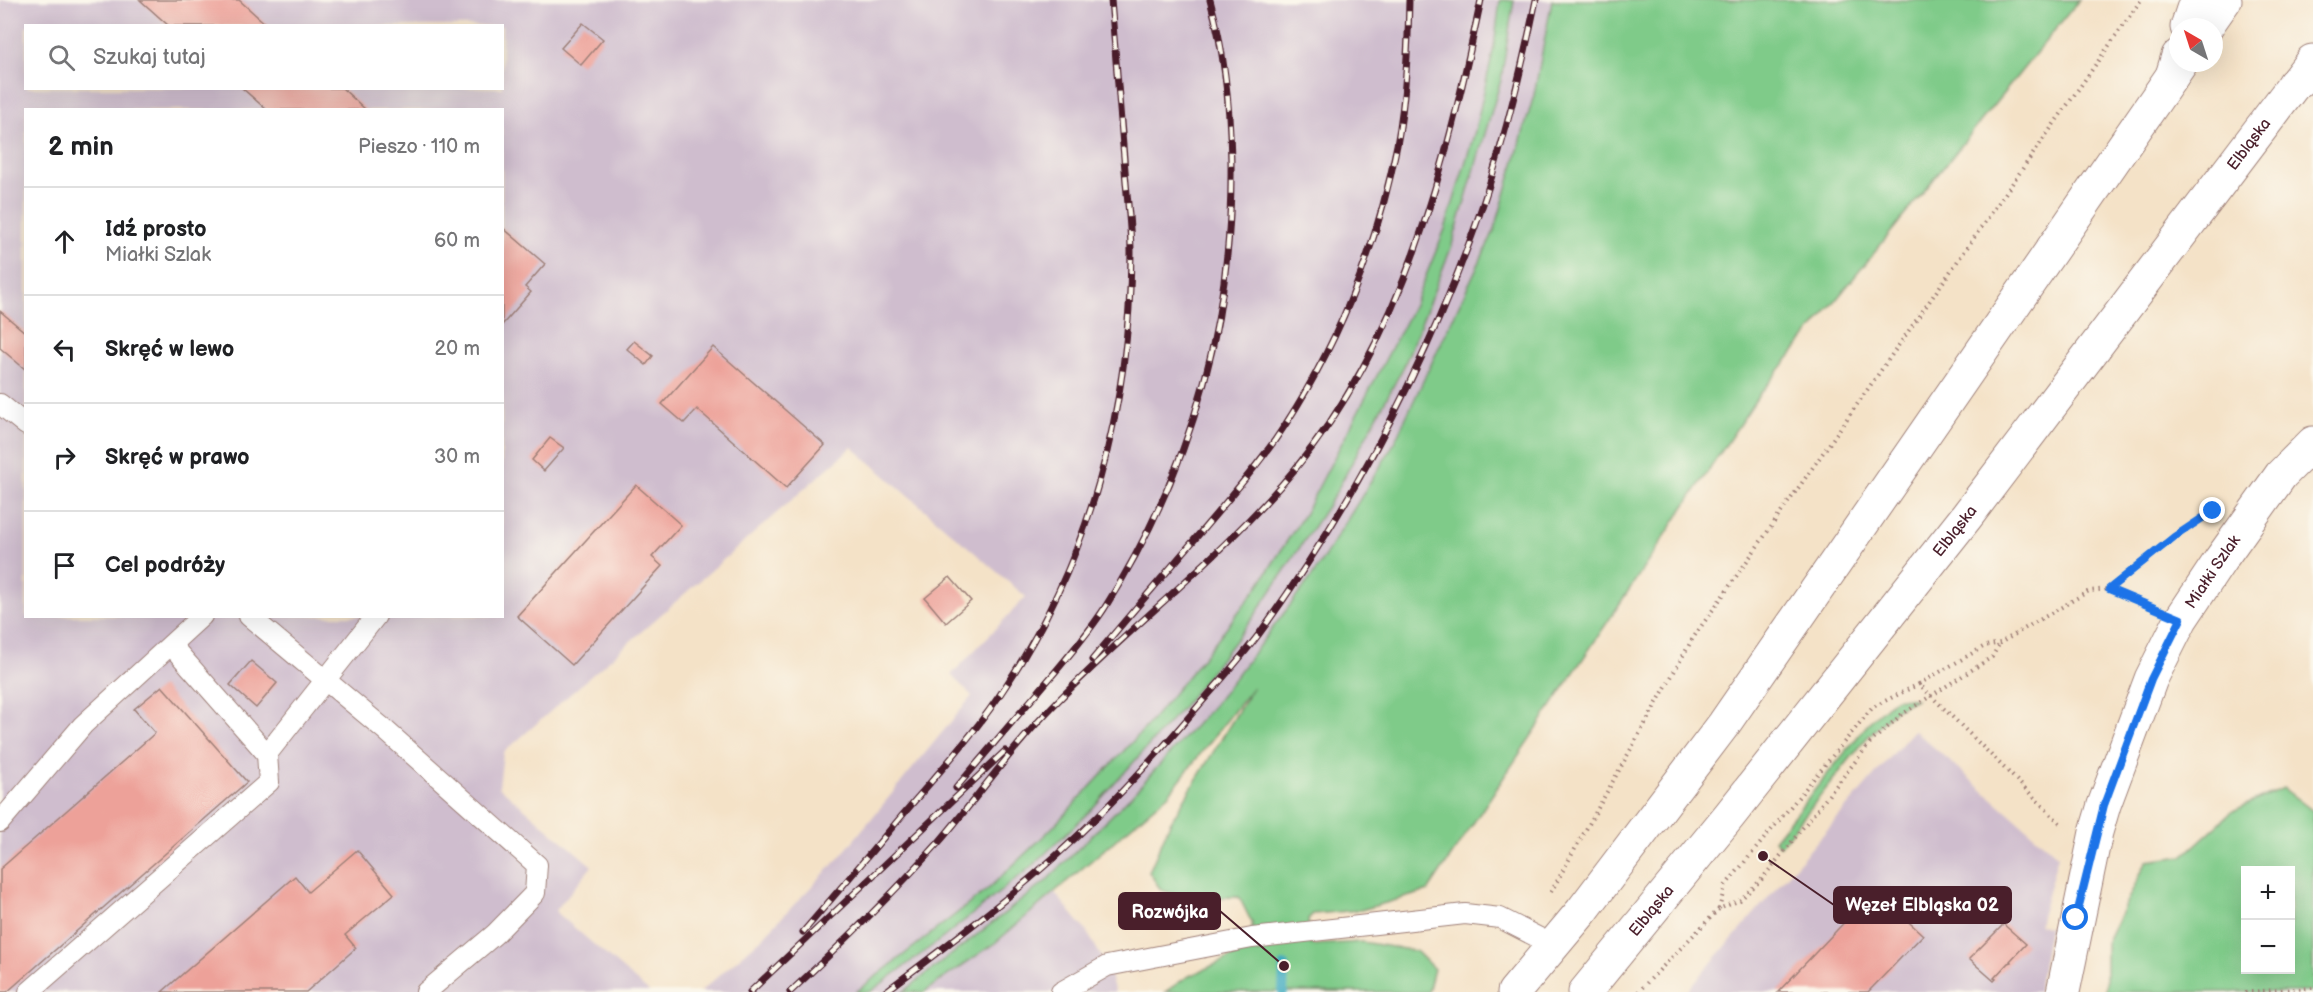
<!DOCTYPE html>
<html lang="pl">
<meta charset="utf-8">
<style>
:root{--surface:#fff;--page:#f2f2f2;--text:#202124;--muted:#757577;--line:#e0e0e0}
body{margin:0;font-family:"Balsamiq Sans",sans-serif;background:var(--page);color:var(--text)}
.controls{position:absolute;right:18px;bottom:18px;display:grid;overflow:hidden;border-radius:0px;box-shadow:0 6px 24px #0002}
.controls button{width:54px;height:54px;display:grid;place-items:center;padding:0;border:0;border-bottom:2px solid var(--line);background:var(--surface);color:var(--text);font:30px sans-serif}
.compass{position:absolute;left:2169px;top:18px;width:54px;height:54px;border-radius:50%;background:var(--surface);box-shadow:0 6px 24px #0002;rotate:321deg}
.stop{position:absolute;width:18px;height:18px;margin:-14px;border:4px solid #1a73e8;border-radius:50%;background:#fff}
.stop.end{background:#1a73e8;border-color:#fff;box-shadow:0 2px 6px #0008}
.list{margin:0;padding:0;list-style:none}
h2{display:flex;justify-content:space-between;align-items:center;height:78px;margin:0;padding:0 24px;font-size:26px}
h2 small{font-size:20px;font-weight:400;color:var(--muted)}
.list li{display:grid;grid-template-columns:39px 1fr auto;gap:18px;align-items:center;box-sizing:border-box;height:108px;padding:0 24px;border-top:2px solid var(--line)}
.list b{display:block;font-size:22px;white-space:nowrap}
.list p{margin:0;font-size:20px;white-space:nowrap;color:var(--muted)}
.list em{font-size:20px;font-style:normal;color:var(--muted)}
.icon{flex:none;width:33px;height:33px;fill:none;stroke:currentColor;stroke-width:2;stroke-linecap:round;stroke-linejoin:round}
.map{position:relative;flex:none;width:2313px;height:992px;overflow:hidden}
.search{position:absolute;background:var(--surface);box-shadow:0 6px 24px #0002;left:24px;top:24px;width:480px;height:66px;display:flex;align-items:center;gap:15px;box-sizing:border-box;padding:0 21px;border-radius:0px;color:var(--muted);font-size:22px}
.panel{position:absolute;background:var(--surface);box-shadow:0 6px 24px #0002;left:24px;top:108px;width:480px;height:510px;border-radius:0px}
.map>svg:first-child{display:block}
.industrial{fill:#cfbdce;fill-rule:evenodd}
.green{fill:#7fcb89;stroke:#64755a;stroke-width:1.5;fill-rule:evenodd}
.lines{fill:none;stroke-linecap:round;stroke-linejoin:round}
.stream{stroke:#40abc0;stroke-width:10}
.building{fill:#eda199}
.lane-casing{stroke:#9f8079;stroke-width:22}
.street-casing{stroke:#9f8079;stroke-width:35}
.primary-casing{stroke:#9f8079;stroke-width:35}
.highway-casing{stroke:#9f8079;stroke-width:35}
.path{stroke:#9f8079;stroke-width:4;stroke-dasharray:1.5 4.5;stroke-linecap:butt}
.lane{stroke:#fff;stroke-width:20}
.street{stroke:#fff;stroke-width:33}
.primary{stroke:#fff;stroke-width:33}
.highway{stroke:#fff;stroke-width:33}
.rail-casing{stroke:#4a1f2b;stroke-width:7}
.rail{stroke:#fbf7ec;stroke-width:4.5;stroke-dasharray:14;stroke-linecap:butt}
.route{stroke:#1a73e8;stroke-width:8}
.labels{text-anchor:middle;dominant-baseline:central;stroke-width:5;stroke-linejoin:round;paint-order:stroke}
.street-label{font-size:16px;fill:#4a1f2b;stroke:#fbf7ec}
.leader{fill:none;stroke:#4a1f2b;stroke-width:2}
.callout-dot{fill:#4a1f2b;stroke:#fbf7ec;stroke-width:2}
.callout{fill:#4a1f2b;stroke:#4a1f2b;stroke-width:2}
.callout-label{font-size:18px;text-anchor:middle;font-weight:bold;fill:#fff}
</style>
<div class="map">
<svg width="2313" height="992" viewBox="0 0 2313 992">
<rect width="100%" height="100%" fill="#fbf7ec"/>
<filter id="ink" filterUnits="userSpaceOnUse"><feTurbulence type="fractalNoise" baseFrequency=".0167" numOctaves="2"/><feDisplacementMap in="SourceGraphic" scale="12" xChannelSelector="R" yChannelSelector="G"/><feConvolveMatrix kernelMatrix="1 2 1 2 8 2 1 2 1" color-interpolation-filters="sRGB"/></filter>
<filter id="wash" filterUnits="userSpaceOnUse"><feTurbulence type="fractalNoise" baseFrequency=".008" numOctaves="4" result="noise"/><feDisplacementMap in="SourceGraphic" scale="24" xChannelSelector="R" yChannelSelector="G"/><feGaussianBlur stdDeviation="1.35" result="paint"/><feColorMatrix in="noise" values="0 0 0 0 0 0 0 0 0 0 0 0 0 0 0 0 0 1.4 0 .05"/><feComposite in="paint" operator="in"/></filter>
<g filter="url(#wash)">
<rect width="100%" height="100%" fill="#f4e2c7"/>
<path class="industrial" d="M0,0H1500L1494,46L1475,131L1445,229L1414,305L1305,513L1257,587L1201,660L1147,726L1050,830L988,889L856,992H700L761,939L839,858L972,696L951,675L1026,597L852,447L503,753L499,787L592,866L555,911L649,992H0ZM26,26H502V88H26ZM26,110H502V616H26Z
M1514,0H1552L1534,95L1495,229L1391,449L1313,575L1214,705L1131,796L1045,882L903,992H870L944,937L1091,810L1183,707L1255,615L1334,496L1405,366L1451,248L1501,80Z
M1914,730L2058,856L2039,924L2049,928L2038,992H1686Z
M1055,893L1087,932L1107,966L1115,992H924L995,943Z"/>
<path class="green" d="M1500,0H1514L1501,80L1451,248L1404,366L1334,496L1255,615L1183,707L1091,810L1032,866L944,937L870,992H856L988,889L1050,830L1147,726L1201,660L1257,588L1305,513L1414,305L1445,229L1475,131L1494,47Z
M1552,0H2079L1759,395L1428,891L1361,910L1313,914L1308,919L1311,945L1362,942L1416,951L1434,969L1428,992H1165L1187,977L1252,948V923L1239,897L1187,898L1161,890L1149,872L1170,823L1253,687L1168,795L995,943L924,992H903L1045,882L1131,796L1214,705L1313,575L1391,449L1495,229L1534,95Z
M1896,698L1916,699L1895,710L1866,739L1780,846L1774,840L1872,719Z
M2283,788L2313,811V992H2106V943L2147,861L2183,856L2233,811ZM2290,870V970H2246V870Z"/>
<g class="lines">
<path class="stream" d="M1283,992L1284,966"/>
</g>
<g id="blocks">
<path class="building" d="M140,0H239L268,26H169Z
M583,23L603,39L581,65L561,48Z
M242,88H342L366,110H267Z
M502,227L545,264L525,287L531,292L502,325Z
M0,311L26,333V370L0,348Z
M634,341L653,356L646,365L627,349Z
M713,347L825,445L786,488L697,409L684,423L662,404Z
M550,438L564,448L544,471L532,460Z
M636,485L681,525L652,557L662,566L572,665L517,616Z
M950,577L971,601L946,623L925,598Z
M251,661L277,683L256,708L230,685Z
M162,686L247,782L7,992H0V869L155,733L134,709Z
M357,850L394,894L345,935L356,948L306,992H162L295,876L308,892Z
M1875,890L1888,903L1898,891L1910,902L1900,914L1923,935L1868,992H1778Z
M2002,923L2026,944L2010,961L2011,962L2008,963L1994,978L1996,979L1994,981L1969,959L2002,926Z"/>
</g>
</g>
<g filter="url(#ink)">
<use href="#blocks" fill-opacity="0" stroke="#9f8079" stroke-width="1.5"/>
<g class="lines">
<g class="lane-casing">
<path id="lane" d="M0,404L26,425
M249,616L384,729L537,865L535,893L495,934L426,992
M267,754L376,616
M0,822L83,725L202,616
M29,992L269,782L267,754L171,645
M1061,992L1107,966L1252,938L1465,914L1500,918L1555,946"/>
</g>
<g class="street-casing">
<g id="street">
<path id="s1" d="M2063,992L2096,832L2104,805L2151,679L2181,619L2221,559L2281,475L2313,443"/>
</g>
</g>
<g class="primary-casing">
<g id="primary">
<path d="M2206,27L2225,0"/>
<path d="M1514,992L1582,911L1724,724L2181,63"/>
<path id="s2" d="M1585,992L1729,816L1967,516L2312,61"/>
</g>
</g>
<g class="highway-casing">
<path id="highway" d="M2187,27L2196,0
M2172,76L2178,56
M2294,84L2313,71"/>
</g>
<path class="path" d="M2108,589L2174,537L2211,512
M1919,684L1985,646L2000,643L2089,591L2108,589L2150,607
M1551,892L1693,638L2141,0
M1719,909L1725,886L1873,707L1919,684L2063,826
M1638,992L1719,909L1740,900L1762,879L1870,743L1901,715L1992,657L2000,643
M2245,992L2313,988"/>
<use href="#lane" class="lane"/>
<use href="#street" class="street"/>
<use href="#primary" class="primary"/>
<use href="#highway" class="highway"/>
<g class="rail-casing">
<path id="rail" d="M1092,660C1126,619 1161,579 1195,539C1222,507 1250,475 1275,440C1335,353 1377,249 1397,145C1406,97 1408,48 1409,0
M956,788C984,755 1011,723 1039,691C1061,665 1085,638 1104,609C1190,473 1233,323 1231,162C1230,107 1225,53 1210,0
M803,932C841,888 879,843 917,798C949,761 981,725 1007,684C1091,556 1130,406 1131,253C1131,226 1127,198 1125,170C1120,114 1116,57 1111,0
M750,992L1005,751
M790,992C842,944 892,895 939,842C977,798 1010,750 1051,708C1130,626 1222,557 1295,469C1405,336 1446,165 1481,0
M885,992C958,937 1032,882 1097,817C1133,781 1167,743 1200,704C1220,681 1241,658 1259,634C1348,511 1422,373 1474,230C1501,155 1520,78 1536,0"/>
</g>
<use href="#rail" class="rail"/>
</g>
</g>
<g class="lines" filter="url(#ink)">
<path class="route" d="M2076,918L2104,805L2151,679L2181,619L2109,589L2174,537L2213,511"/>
</g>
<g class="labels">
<g class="street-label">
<text stroke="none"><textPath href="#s2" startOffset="1077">Elbląska</textPath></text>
<text stroke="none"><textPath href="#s2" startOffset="591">Elbląska</textPath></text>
<text stroke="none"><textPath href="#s1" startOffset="450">Miałki Szlak</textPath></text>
<text stroke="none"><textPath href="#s2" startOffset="105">Elbląska</textPath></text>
</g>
</g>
<path class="leader" d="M1763 856L1834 905M1284 966L1220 911"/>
<g class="callout-dot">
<circle cx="1763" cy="856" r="6"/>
<circle cx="1284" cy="966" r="6"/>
</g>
<g class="callout">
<rect x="1834" y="887" width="177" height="36" rx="6"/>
<rect x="1119" y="893" width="101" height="36" rx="6"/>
</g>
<g class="callout-label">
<text x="1922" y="911">Węzeł Elbląska 02</text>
<text x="1170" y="918">Rozwójka</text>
</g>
</svg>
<div class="controls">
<button>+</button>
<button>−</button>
</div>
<svg class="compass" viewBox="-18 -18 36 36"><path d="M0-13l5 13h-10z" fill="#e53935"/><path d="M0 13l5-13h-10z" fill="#757577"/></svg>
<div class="stop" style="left:2076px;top:918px"></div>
<div class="stop end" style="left:2213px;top:511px"></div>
<div class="search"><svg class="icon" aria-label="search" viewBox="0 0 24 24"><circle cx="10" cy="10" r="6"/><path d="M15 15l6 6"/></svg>Szukaj tutaj</div>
<section class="panel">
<h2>2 min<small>Pieszo · 110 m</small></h2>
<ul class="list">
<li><svg class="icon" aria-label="ahead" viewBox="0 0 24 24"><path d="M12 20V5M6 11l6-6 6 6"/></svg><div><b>Idź prosto</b><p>Miałki Szlak</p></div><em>60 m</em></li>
<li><svg class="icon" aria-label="left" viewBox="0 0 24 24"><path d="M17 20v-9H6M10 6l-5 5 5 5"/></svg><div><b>Skręć w lewo</b></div><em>20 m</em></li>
<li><svg class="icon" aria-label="right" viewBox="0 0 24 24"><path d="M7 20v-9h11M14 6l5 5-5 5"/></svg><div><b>Skręć w prawo</b></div><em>30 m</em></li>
<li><svg class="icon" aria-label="arrive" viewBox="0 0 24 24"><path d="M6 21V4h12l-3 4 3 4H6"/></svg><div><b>Cel podróży</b></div></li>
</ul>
</section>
</div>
